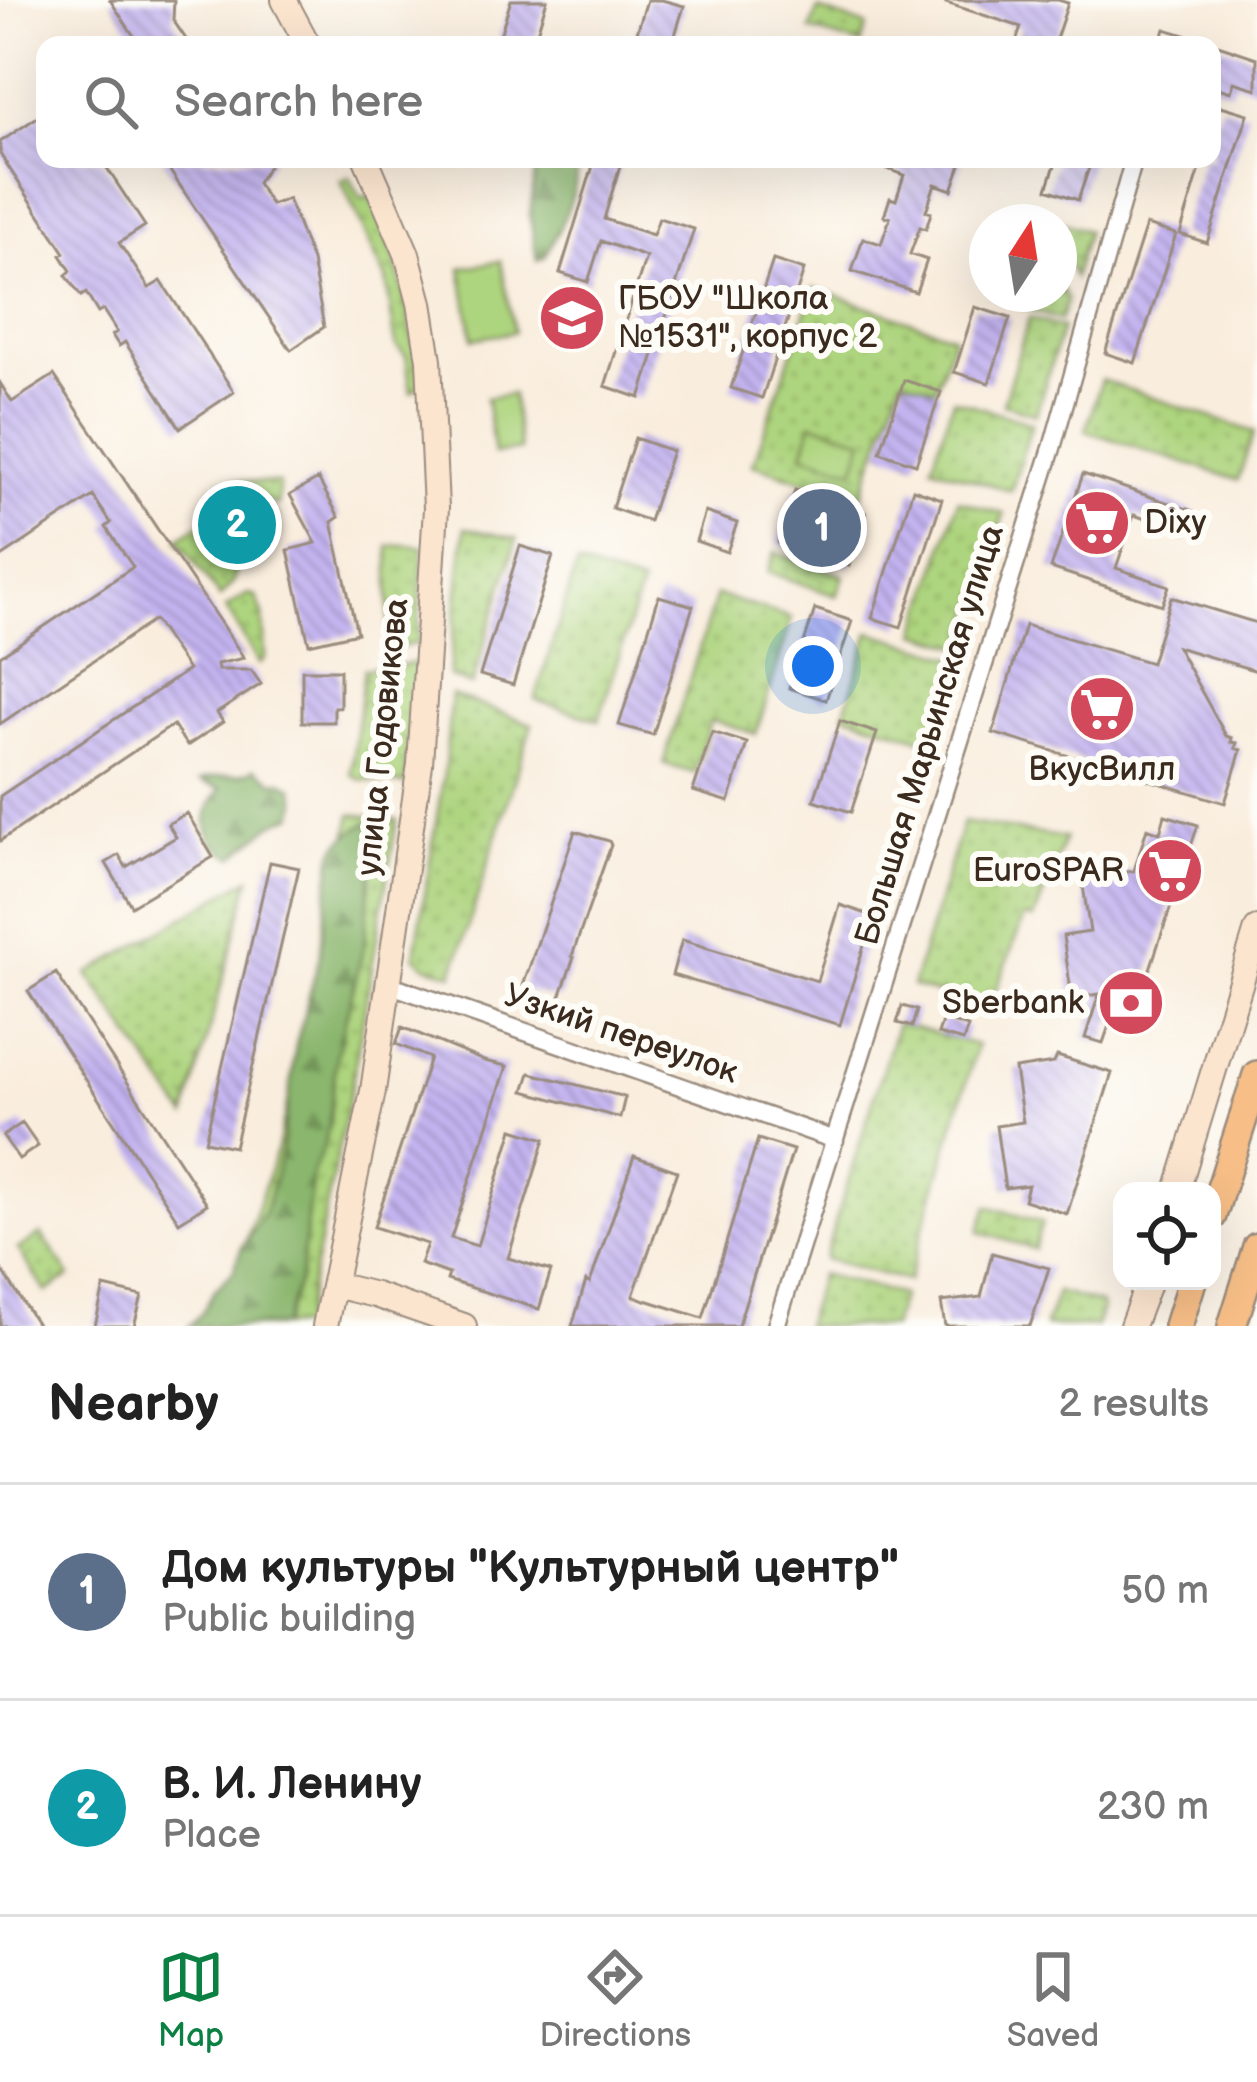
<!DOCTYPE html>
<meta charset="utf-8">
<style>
:root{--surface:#fff;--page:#f2f2f2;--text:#222;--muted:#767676;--line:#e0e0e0;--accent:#0b8043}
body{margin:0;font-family:"Balsamiq Sans",sans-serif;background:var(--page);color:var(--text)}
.controls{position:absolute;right:36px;bottom:36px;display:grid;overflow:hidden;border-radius:24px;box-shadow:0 12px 48px #0002}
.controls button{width:108px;height:108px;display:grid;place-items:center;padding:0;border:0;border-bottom:3px solid var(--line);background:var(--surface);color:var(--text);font:60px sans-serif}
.compass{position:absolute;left:969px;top:204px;width:108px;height:108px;border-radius:50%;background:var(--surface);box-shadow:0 12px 48px #0002;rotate:12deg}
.you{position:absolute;left:813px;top:666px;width:42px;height:42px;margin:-30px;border:9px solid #fff;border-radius:50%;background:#1a73e8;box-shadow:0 0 0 18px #1a73e833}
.badge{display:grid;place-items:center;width:78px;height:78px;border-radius:50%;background:var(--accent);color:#fff;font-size:39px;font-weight:700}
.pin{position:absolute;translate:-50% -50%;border:6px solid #fff;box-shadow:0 3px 12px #0006}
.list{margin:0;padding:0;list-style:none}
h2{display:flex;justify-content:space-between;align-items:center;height:156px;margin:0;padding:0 48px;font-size:51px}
h2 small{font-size:39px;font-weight:400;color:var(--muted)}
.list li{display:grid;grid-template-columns:78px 1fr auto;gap:36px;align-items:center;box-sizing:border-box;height:216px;padding:0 48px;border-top:3px solid var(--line)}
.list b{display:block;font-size:45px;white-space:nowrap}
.list p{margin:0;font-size:39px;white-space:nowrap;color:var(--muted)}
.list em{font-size:39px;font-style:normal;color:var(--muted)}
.icon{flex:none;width:66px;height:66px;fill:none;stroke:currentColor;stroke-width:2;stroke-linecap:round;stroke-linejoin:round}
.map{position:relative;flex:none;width:1257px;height:1326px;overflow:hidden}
.search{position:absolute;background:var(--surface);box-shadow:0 12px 48px #0002;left:36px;right:36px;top:36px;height:132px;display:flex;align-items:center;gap:30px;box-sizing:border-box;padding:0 42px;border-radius:24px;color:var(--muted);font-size:45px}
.sheet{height:588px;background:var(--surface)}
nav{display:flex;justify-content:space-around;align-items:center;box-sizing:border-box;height:168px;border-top:3px solid var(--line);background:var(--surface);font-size:33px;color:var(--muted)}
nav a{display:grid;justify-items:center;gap:6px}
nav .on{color:var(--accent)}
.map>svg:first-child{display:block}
.green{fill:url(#green-dots);stroke:#747f4e;stroke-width:3}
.forest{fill:url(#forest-firs);stroke:#627046;stroke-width:3}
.pitch{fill:#add47e;stroke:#747f4e;stroke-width:3}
.building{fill:url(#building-back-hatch)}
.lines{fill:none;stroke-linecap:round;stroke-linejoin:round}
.street-casing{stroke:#9a8c7e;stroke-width:21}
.secondary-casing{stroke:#9a8c7e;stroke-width:28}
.primary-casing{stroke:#9a8c7e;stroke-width:32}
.street{stroke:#fff;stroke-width:16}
.secondary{stroke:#fce5cf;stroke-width:24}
.primary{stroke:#f7be87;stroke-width:27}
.labels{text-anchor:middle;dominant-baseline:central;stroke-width:12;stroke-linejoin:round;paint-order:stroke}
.poi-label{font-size:33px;fill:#3b2a1e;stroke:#fdfcf7;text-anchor:start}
.street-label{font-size:33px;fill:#3b2a1e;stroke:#fdfcf7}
</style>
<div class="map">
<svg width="1257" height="1326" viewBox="0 0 1257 1326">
<defs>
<pattern id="green-dots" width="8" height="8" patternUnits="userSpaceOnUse" patternTransform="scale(3)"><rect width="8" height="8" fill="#add47e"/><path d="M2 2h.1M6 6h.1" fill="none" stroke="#96b66c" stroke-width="1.8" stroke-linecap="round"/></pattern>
<pattern id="forest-firs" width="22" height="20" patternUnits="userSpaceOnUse" patternTransform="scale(3)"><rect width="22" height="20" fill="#8ab66d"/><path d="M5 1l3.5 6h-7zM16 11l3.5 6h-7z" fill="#729459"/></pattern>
<pattern id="building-back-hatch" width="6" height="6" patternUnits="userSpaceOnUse" patternTransform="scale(3)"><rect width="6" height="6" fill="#c3b3f0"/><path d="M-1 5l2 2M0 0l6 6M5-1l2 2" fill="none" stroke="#a092c2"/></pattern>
</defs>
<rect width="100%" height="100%" fill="#fdfcf7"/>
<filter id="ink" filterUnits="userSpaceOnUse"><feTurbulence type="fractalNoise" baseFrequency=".00833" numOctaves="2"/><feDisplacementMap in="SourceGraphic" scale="24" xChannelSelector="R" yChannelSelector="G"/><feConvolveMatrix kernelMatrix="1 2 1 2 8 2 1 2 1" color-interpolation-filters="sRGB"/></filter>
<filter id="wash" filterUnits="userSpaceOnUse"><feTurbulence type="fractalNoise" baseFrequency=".004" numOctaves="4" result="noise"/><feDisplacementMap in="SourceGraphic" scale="48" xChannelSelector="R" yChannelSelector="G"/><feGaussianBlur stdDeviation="2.7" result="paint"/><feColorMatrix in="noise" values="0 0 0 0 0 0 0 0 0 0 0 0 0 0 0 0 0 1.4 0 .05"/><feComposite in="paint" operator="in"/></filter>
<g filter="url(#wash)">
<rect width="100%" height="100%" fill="#f9eddd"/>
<path class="green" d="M818,10L867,26L861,45L810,30Z
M349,177L361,199L370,195C401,259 409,316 421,385L411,392L406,356L396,346L386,279L341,181Z
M1049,218L1087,231L1074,277L1059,242V222H1051Z
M1059,283L1067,300L1060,320L1001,299L1003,294H1059Z
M814,288L954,336L935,389L902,378L860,500L753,464Z
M1029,318L1062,328L1036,414L1003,404Z
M1101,380L1254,432L1238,480L1086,431Z
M953,399L1032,423L1011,491L932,466Z
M236,481L279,483L278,505L239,493Z
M244,500C268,508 279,504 280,533L263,551L256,548L242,504Z
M958,500L1004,514L963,647L917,633Z
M198,525L204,526C212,543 222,547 240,546L234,581L220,597L178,539Z
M465,528L517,539L472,685L449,676Z
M406,545L423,547L418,643L402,647L389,639V546Z
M775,552L844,576L837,596L768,572Z
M577,565L641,585L599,720L535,700Z
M248,594L256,597L263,615L265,658L259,664L226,608Z
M716,595L792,618L756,734L711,720L694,773L663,764Z
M870,632L958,658L932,742L844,714Z
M417,663L405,784L361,780L351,774L364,669Z
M451,695L532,724L453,974L426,966L415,956L445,766Z
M352,814L397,820L352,1083L302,1326H217L277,1149Z
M963,822L1065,838L1034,919L1024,917L989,1009L912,986Z
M250,878L186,1116L88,974Z
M897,1023L977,1045L908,1281L824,1259Z
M988,1206L1042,1223L1034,1249L979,1232Z
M41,1234L70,1276L46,1292L18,1249Z
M820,1274L902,1295L892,1326H804Z
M1057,1292L1101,1304L1102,1309L1096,1326H1045Z"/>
<path class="forest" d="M525,159H576C581,191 559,229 545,257L537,260L530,216L535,173Z
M255,768L274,782L281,781L293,787L297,802L294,815L274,823L233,857C202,840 199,815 221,789L200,781C218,772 238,780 255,768Z
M368,823L381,835V844L373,860L364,946L337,1053L329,1125L324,1146L313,1171L300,1277L283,1326H189L202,1313L214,1291L233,1272L242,1247L262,1217L268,1201L281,1154L296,1045L320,955L332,858C337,841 352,831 368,823Z"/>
<path class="pitch" d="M501,261L514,332L473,339L461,268Z
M512,394L520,450L494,454L486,398Z
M812,423L864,439L854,470L803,454Z"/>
<g id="blocks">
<path class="building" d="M110,0H174L173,20L190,45H140Z
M511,0H547L533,45H497Z
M647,0H662L684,6L672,45H633Z
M947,0H1058L1068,3L1054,45H1015L1021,27L946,3Z
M1165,29L1208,42L1207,45H1160Z
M1212,43L1257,58V89L1234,82L1231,92L1212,86Z
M1221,106L1248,114L1207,243L1180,234L1203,159H1212V132Z
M45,112V159H101L145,226L119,243L149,288L161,281L234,392L180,428L125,342L119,346L112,335L117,332L103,310L98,313L86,293L81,296L66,275L71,271L61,255L65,253L0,154V142Z
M162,159H273L257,183L271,205L288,199L312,261L324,327L291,350Z
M595,159H622L604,219L653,235L659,218L694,229L640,398L605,386L646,257L601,241L588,282L560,273Z
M866,159H963L952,190L935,184L926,211L931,213L926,229L920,227L910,254L927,260L916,292L852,271L863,238L881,244L890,218L884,216L890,198L896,200L904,175L865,161Z
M1057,159H1092L1078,200L1047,189Z
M1146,225L1176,234L1135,363L1105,353Z
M773,260L804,270L762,398L731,388Z
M975,307L1010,318L989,383L954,372Z
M54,375L244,658L217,664L218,670H251L261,684L217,713L223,722L187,746L173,725L0,841V796L188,670L154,620L0,724V656L133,567L106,527L111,523L93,496L0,558V383L12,402Z
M904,380L941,392L916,464L880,452Z
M635,438L672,451L649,521L612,508Z
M1083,474L1193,511L1186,533L1134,515L1116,568L1169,586L1162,605L1051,568Z
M318,479L339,517L332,522L357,633L309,644L288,550L316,543L290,495Z
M913,489L942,499L901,627L872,618Z
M795,490L866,513L849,566L778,543Z
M705,512L737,523L727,552L696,541Z
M520,546L553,556L513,685L480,675Z
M659,596L693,606L653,735L619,725Z
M1171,597L1257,623V671L1177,647L1226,736L1232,738L1231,742L1237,743L1235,748L1241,750L1225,803L993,733L1025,625L1151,663Z
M815,609L852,621L826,700L789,688Z
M302,670H340V707H334V722H302Z
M840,721L877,733L851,812L814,800Z
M712,732L747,743L729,802L693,791Z
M187,813L213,857L131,906L106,863L119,855L126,867L176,837L168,824Z
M1165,815L1198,825L1131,1026L1111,1020L1103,1043L1085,1038L1099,994L1072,998L1063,936L1090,932L1082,879L1134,871L1147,828L1160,833Z
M575,831L609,841L611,845L572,956L574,957L560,997L557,999L522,989Z
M270,862L299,868L234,1147L205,1141Z
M840,905L873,916L840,1025L672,975L682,940L817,981Z
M56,973L207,1204L179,1222L28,991Z
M902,1006L917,1010L912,1027L897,1023Z
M943,1019L968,1027L963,1041L938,1034Z
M402,1027L484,1061L507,1066L451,1238L477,1246L513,1129L545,1139L508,1258L551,1271L539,1309L447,1280L449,1274L420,1264L427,1244L374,1227L430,1058L396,1044Z
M1057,1056L1112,1073L1067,1214L1024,1200L1028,1185L1005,1188L996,1126L1023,1122L1015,1069L1054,1063Z
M530,1073L625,1097L620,1118L524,1091Z
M22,1123L38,1146L19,1159L3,1136Z
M758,1139L793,1150L738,1326H572L586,1281L590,1283L634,1156L677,1171L633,1296L703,1318Z
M992,1253L1049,1268L1030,1326H945L941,1302L981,1297Z
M0,1267L38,1326H0Z
M104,1287L142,1296L134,1326H95Z"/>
</g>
</g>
<g filter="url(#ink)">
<use href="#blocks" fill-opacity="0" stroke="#9a8c7e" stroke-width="3"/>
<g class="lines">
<g class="street-casing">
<path id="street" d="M388,984L835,1140
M776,1326L1052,448L1134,159"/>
</g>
<g class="secondary-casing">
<path id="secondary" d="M284,0L308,45
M1177,1191L1257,929
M334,1285L375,1295L464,1326
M325,1326L373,1091L420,764L436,508L429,360L420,303L407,254L366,159
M1132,1326L1149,1281"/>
</g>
<g class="primary-casing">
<path id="primary" d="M1212,1216L1257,1075
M1178,1326L1192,1281
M1232,1326L1257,1247"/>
</g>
<use href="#street" class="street"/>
<use href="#secondary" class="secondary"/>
<use href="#primary" class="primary"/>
</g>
</g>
<defs>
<g id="school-disc" transform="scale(3.45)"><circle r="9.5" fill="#d1495b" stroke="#fdfcf7"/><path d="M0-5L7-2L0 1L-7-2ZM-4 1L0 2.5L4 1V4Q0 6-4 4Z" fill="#fff"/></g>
<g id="supermarket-disc" transform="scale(3.45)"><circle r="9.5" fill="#d1495b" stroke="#fdfcf7"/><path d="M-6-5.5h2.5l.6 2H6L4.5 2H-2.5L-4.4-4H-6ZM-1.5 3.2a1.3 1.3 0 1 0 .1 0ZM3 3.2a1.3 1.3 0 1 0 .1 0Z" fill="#fff"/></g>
<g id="bank-disc" transform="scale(3.45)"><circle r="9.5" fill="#d1495b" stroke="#fdfcf7"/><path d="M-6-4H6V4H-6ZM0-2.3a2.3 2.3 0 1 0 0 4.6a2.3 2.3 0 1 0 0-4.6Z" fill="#fff"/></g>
</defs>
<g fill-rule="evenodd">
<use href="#school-disc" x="572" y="318"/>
<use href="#supermarket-disc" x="1097" y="523"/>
<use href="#supermarket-disc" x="1102" y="709"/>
<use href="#supermarket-disc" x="1170" y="871"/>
<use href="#bank-disc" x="1131" y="1003"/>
</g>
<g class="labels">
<g class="poi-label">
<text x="618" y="299">ГБОУ "Школа<tspan x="618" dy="38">№1531", корпус 2</tspan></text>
<text x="1144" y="523">Dixy</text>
<text x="1102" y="770" text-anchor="middle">ВкусВилл</text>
<text x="1124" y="871" text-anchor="end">EuroSPAR</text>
<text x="1084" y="1003" text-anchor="end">Sberbank</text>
</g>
<g class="street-label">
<text transform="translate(930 735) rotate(-73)">Большая Марьинская улица</text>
<text transform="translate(383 737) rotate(-84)">улица Годовикова</text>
<text transform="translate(621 1034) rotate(19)">Узкий переулок</text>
</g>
</g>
</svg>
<div class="controls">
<button><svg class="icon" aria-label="locate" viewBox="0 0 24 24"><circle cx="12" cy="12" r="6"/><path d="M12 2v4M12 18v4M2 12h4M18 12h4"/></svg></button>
</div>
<svg class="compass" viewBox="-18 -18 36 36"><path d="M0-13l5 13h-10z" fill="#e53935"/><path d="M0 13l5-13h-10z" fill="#767676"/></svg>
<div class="you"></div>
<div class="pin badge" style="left:822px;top:528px;background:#5c6f8a">1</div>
<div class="pin badge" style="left:237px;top:525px;background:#0f9aa8">2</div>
<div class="search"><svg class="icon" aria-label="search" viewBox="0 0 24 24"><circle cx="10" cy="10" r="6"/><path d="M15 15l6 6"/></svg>Search here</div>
</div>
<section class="sheet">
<h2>Nearby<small>2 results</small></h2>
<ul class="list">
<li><span class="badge" style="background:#5c6f8a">1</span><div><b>Дом культуры &quot;Культурный центр&quot;</b><p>Public building</p></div><em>50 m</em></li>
<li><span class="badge" style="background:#0f9aa8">2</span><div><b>В. И. Ленину</b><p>Place</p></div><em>230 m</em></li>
</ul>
</section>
<nav>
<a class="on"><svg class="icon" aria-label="map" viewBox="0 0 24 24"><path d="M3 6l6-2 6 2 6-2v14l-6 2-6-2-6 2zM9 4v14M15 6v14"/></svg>Map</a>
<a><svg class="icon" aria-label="directions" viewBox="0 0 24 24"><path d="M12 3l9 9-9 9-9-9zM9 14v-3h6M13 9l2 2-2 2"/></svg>Directions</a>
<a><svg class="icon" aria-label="saved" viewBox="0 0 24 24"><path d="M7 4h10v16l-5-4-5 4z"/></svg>Saved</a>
</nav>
